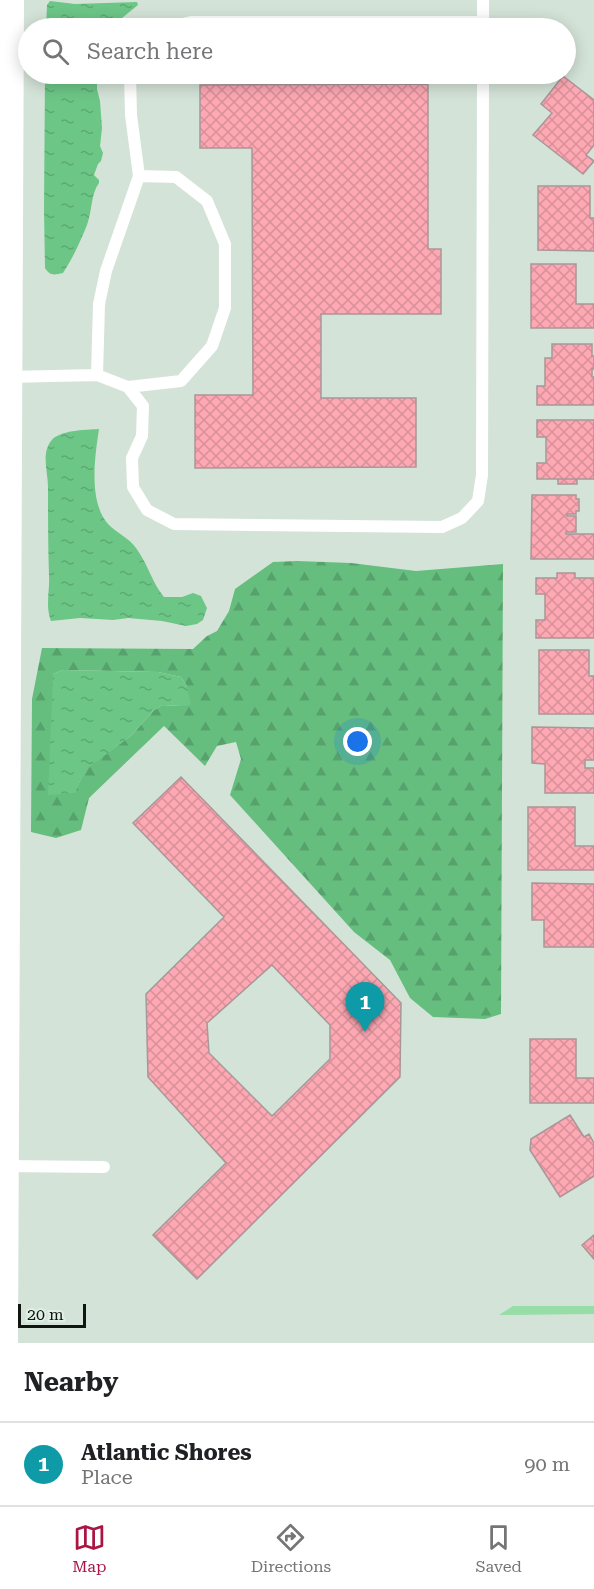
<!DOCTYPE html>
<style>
:root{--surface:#fff;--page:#f2f2f2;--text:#202124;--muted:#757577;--line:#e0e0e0;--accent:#aa1544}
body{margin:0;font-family:"Roboto Serif",serif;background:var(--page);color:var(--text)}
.scale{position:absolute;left:18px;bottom:15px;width:68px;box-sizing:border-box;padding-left:6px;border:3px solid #101511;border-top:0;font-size:16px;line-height:21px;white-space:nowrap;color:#101511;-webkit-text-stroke:4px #e1f0e4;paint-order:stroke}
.you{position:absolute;left:358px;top:742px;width:21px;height:21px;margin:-15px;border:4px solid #fff;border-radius:50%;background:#1a73e8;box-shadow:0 0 0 9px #1a73e833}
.badge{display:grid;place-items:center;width:39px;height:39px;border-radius:50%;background:var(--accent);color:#fff;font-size:20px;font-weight:700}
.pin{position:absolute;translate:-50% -50px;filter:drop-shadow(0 2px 3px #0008)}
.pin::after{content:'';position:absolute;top:32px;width:21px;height:18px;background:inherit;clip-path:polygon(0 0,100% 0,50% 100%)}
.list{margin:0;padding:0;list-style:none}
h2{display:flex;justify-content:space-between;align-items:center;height:78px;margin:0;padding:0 24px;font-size:26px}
h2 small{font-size:20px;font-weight:400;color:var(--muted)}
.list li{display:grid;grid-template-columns:39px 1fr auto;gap:18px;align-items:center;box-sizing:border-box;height:84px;padding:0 24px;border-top:2px solid var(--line)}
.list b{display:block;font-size:22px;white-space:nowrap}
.list p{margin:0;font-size:20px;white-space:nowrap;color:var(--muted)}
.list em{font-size:20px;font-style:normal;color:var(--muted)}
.icon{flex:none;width:33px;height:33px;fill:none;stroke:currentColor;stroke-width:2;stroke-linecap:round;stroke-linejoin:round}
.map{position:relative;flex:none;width:594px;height:1343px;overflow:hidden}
.search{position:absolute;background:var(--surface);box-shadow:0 3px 15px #0003;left:18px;right:18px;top:18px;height:66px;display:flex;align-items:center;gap:15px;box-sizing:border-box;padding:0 21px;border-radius:33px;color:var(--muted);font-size:22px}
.sheet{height:162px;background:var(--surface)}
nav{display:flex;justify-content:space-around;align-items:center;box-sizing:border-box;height:84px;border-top:2px solid var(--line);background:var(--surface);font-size:16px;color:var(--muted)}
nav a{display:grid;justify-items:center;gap:3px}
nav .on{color:var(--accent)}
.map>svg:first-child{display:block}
.green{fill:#96dda8}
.forest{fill:url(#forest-firs);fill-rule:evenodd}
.water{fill:url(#water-ripples)}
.building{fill:url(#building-cross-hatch);stroke:#a99698;stroke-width:1.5;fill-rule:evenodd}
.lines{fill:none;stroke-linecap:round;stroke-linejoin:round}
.service{stroke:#fff;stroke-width:12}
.tertiary{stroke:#fff;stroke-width:28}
</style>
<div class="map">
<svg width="594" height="1343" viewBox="0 0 594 1343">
<defs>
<pattern id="forest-firs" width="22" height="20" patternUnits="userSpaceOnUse" patternTransform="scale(1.5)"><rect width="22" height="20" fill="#65be7e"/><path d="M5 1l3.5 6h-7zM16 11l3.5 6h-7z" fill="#57a26c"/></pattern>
<pattern id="water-ripples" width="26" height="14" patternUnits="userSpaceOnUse" patternTransform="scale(1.5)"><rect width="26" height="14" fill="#6cc686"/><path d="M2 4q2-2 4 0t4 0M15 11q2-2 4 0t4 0" fill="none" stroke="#5da973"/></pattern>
<pattern id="building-cross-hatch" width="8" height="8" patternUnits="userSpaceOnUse" patternTransform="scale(1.5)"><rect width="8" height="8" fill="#fda8b3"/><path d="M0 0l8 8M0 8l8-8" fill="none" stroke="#d89099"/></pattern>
</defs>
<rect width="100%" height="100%" fill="#d4e3d7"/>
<path class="green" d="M513,1306H594V1314L499,1315Z"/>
<path class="forest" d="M297,561L351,563L416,571L503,564L501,1014L485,1019L433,1017L410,998L390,960L354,932L230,795L241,759L236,742L217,746L205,766L164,726L89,798L81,830L56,838L31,832L32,699L42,648L193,649L207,636L217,631L229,611L235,589L273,562ZM63,670L158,672L181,677L187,686L180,706L162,705L153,711L132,735L88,767L80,781L75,792L53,674Z"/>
<path class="water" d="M50,1L75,4L137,2L138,5L122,18L113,28H46L47,5Z
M45,74H97V89L100,101L102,128L100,146L103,153L101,161L98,164L94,175L99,180V183C91,193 92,212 87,225C80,242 73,258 63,273C54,275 50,276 45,268L44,210Z
M99,429C95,456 88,501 108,524C117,533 129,538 136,548C148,564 152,583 164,597H182L193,593L201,596L207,608L203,620L197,624L186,626L162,621L128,618L113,620L80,618L51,621C45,606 50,591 49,575C48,546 48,516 48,487C48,472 41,454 51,441C59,430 85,430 99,429Z
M63,670L158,672L181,677L187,686L191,705L180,706L162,705L153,711L132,735L89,767L80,781L75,793L48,795L53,674Z"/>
<path class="building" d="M563,76L594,100V145L586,155L594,161L583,174L533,135L552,113L541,104Z
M428,84V249H441V314H321V398H416V467L195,468V395H253L252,148H200V85Z
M538,186H590V218H594V251L538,250Z
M531,264H576V304H594V328H531Z
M552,344H592V356H594V369H592V377H594V405H537V386H545V358H552Z
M537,420H594V479H537V463H546V437H537Z
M558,479H577V484H558Z
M532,495H576V499H579V511H576V514H567V516H576V532H566V534H594V559H531Z
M557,573H575V578H594V638H536V620H545V594H536V578H557Z
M539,650H589V676H594V714H539Z
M532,727L594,728V760H585V768H594V793H545V764L532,763Z
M181,777L401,1003L400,1077L197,1279L153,1235L226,1163L148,1077L146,994L224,917L133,823ZM272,965L330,1025V1059L272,1116L209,1053L207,1023Z
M528,807H575V846H594V870H528Z
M532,883L594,884V947H544V920H532Z
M530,1039H576V1078H594V1103H530Z
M570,1115L584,1137L589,1134L594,1143V1176L560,1197L530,1150L531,1139Z
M594,1235V1259L582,1245Z"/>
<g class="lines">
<path class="service" d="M166,28L191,22H483
M483,28V0
M97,375L99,304L106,271L139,176L131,115L130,74
M7,377L97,375L128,387L143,406L142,436L132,458L133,487L147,510L174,524L442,527L462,518L478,501L482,475L483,74
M128,387L181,381L212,346L225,308V244L207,201L176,177L139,176
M3,1166L104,1167"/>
<path class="tertiary" d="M4,1343L10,0"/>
</g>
</svg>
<div class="scale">20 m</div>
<div class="you"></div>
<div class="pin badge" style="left:365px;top:1032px;background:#0f9aa8">1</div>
<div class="search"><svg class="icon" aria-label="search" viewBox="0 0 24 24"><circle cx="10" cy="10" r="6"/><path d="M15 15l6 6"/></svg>Search here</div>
</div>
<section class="sheet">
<h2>Nearby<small></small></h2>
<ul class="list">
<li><span class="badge" style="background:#0f9aa8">1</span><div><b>Atlantic Shores</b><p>Place</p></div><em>90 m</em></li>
</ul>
</section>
<nav>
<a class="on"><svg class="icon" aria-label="map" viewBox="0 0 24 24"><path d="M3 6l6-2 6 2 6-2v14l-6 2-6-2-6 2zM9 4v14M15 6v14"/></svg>Map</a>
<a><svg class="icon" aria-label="directions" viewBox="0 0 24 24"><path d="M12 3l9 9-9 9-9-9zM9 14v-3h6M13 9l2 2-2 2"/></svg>Directions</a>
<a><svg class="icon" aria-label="saved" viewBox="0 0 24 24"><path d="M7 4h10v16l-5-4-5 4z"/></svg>Saved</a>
</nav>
